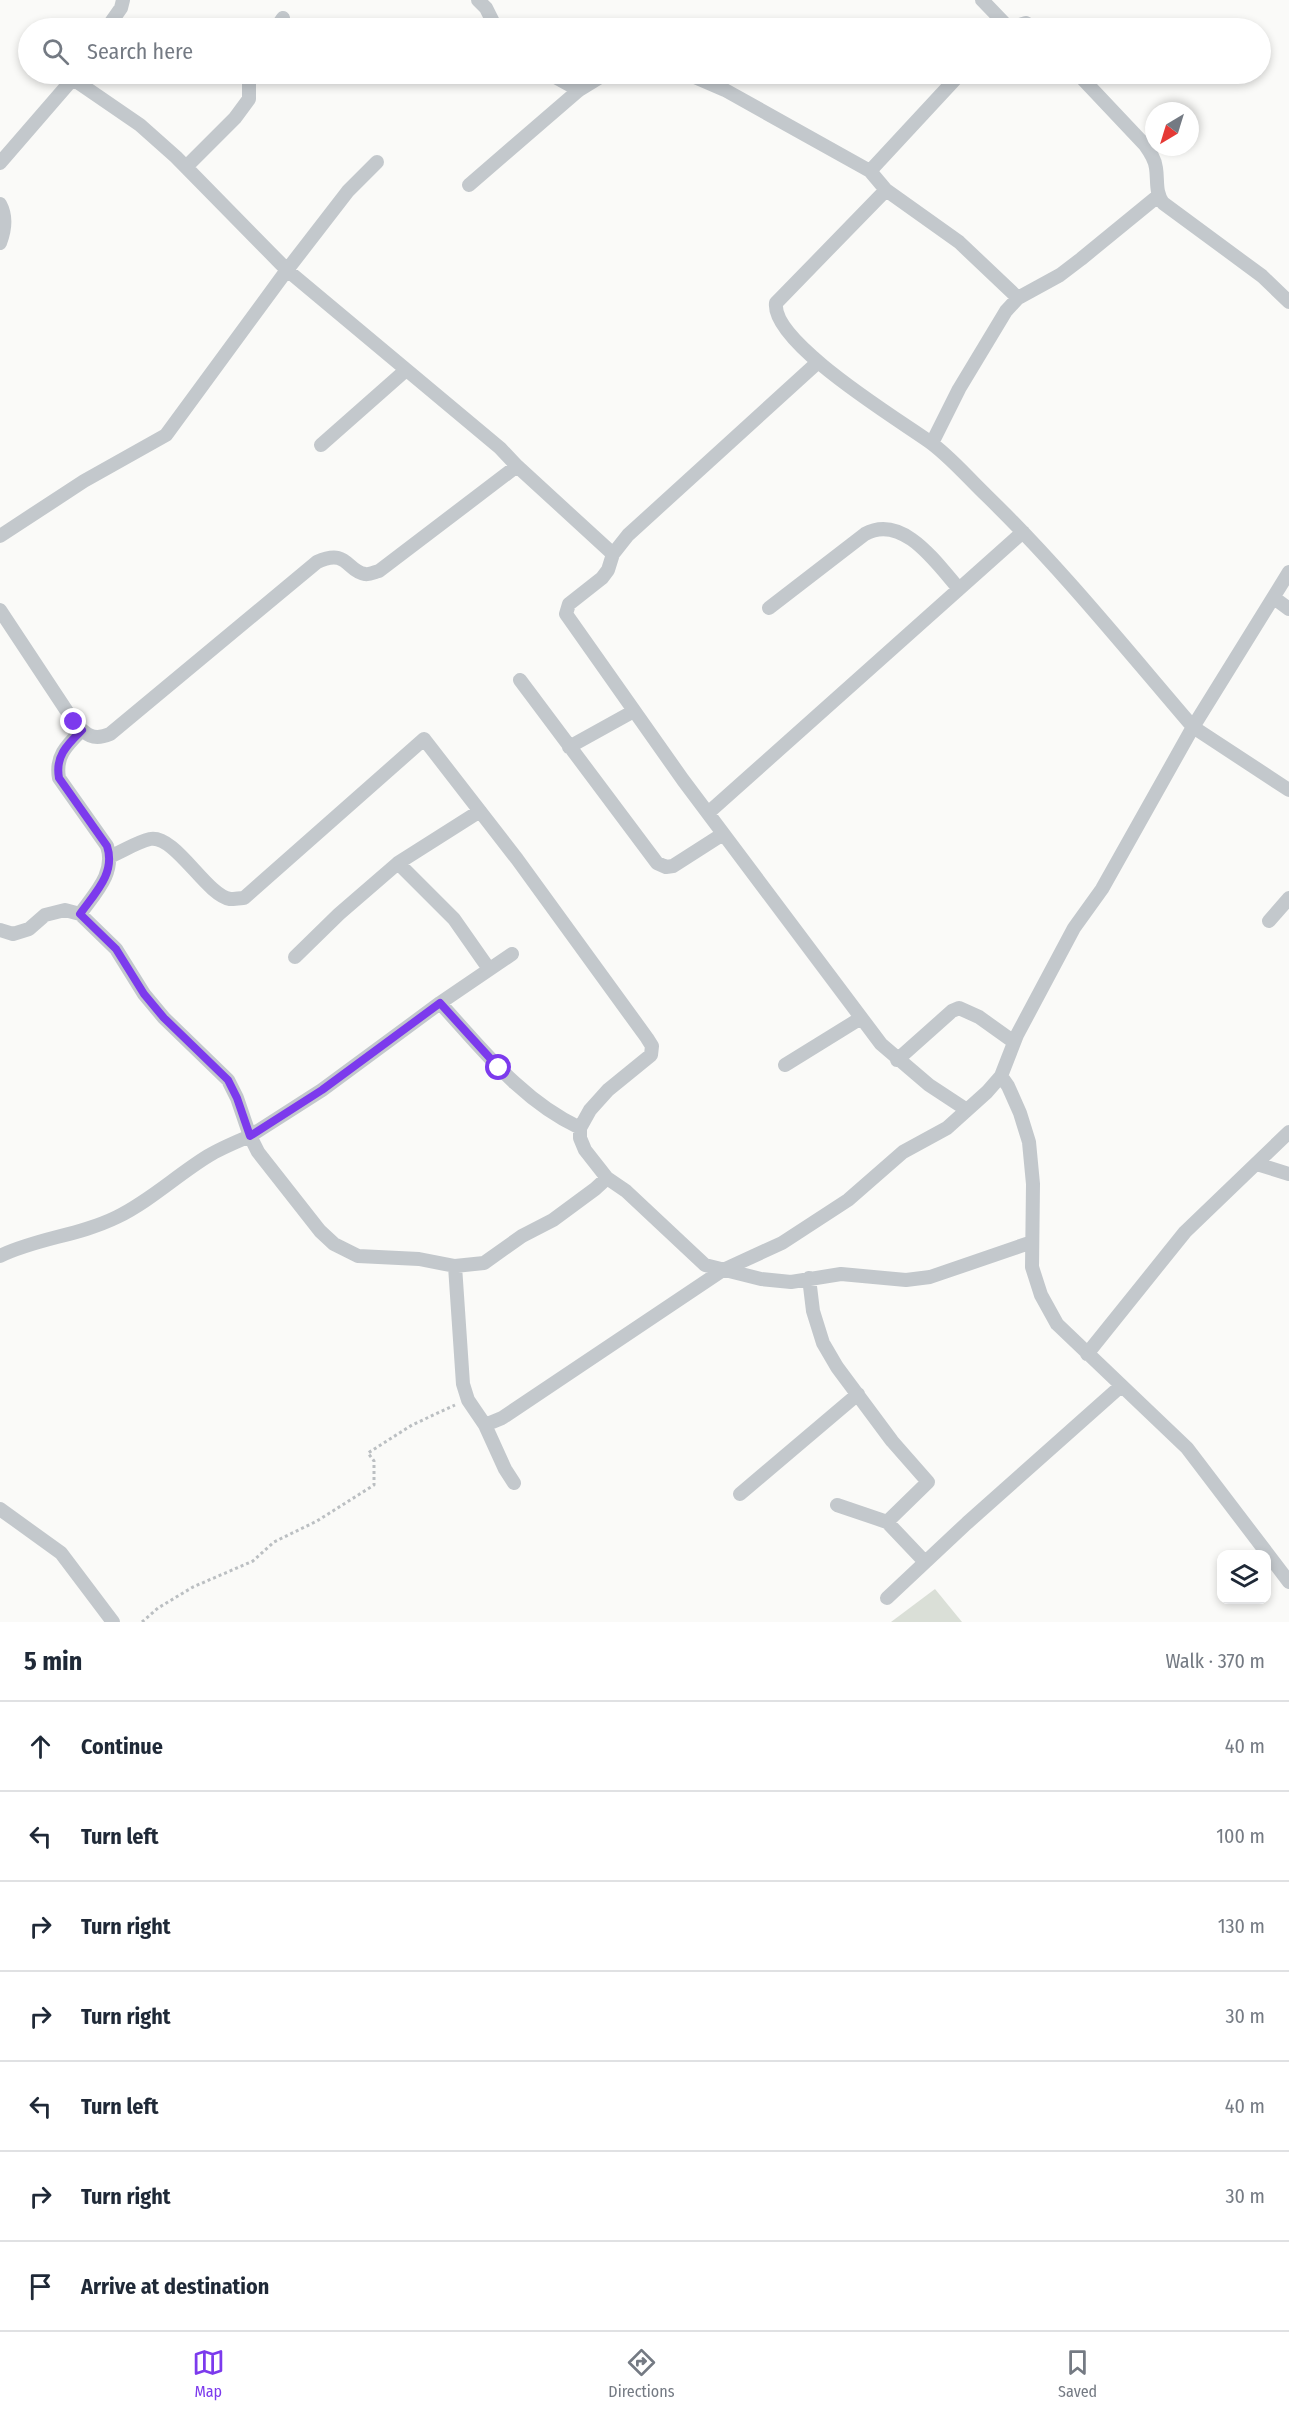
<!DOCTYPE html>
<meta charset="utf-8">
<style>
:root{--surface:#fff;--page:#f6f6f7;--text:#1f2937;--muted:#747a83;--line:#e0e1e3;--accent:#7c3aed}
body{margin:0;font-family:"Fira Sans Condensed",sans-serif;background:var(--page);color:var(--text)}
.controls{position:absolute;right:18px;bottom:18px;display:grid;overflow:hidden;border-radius:12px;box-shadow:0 3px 9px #0003}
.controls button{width:54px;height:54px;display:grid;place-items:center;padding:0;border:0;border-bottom:2px solid var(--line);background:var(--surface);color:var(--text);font:30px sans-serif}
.compass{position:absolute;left:1145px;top:102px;width:54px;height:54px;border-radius:50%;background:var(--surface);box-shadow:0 3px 9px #0003;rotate:218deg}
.stop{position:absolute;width:18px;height:18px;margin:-14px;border:4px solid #7c3aed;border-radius:50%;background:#fff}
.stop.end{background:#7c3aed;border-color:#fff;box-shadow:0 2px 6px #0008}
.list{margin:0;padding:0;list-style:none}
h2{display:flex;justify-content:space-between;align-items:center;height:78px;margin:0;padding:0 24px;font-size:26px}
h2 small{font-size:20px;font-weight:400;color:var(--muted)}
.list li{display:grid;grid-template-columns:39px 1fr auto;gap:18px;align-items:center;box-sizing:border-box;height:90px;padding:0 24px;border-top:2px solid var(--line)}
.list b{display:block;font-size:22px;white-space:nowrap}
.list em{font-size:20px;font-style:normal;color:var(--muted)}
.icon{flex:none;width:33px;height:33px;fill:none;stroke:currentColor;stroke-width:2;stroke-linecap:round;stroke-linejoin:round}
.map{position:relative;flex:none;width:1289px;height:1622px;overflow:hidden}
.search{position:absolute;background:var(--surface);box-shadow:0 3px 9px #0003;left:18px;right:18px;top:18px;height:66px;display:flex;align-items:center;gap:15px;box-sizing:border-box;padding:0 21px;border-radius:33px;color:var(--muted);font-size:22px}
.sheet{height:708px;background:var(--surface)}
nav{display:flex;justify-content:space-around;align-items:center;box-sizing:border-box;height:84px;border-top:2px solid var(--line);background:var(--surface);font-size:16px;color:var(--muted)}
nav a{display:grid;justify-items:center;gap:3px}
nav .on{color:var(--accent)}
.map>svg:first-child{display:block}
.green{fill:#dadfd7}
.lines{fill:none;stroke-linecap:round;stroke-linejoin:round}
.path{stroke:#bbbfc2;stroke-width:3;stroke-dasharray:3 3;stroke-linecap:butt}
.street{stroke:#c3c8cc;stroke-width:14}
.route{stroke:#7c3aed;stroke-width:8}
</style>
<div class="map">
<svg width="1289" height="1622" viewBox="0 0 1289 1622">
<rect width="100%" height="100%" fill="#fafaf8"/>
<path class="green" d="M935,1589L962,1622H891Z"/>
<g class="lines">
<path class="path" d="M142,1622L158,1608L193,1587L253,1561L274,1542L317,1521L374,1485V1461L368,1453L412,1425L455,1405"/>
<path class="street" d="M478,0L486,8L496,28
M982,0L1009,28L1026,23L1035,28
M107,28L121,8L123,0
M276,28L283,18
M550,74L579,90
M688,74L725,90L870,171L886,190L959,242L1018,298
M1078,74L1145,145C1150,152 1155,159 1156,168C1158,181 1155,192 1163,203L1262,276L1289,302
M73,79L140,125L176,157L287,270L500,448L517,466L613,554
M0,163L77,74
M186,167L235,118L249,99V74
M870,171L960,74
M469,185L579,90L605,74
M886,190L776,303C771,342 896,418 927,440C949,455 968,478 987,496C1061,568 1126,649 1193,727L1289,572
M0,204C7,217 5,230 0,243
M817,363L628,535L613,554L608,570L602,578L569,604L566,614L683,780L881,1044L929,1085L967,1110
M932,443L959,389L1006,311L1018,298L1060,275L1081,259L1158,196
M321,445L406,370
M0,536L84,481L166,435L287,270L348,191L377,162
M1274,598L1289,609
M769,608L865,534C903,513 937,564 959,589
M0,610L74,722C86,735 93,741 110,734L317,562C348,548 346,571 365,574C369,575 375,572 379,571L517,466
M520,680L657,863L666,867L673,866L723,834
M569,747L634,711
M1289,790L1193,727L1102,889L1074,928L1017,1035L1001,1076L1008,1086L1020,1113L1029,1142L1033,1184L1032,1267L1041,1295L1057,1324L1187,1448L1289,1582
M708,813L1023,532
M111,856C123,851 137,842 150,839C175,834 206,895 230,899C235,899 240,898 244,898L424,739L517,859L647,1038L652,1046L651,1055L608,1090L590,1110L580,1128V1138L585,1150L607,1178L626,1191L705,1265L761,1279L791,1282L841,1274L906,1280L930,1277L1032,1242
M398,863L454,919L489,969
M80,914C95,893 116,873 107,846L59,778C55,756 67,745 82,730
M1269,921L1289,898
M0,930L13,934L29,929L45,915L65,910L80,914L116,949L144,994L164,1018L228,1080L237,1098L250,1136C236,1142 221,1148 208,1156C177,1175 150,1201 117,1217C78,1236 37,1238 0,1256
M512,954L440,1003L322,1090L250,1136L258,1152L320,1231L334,1244L358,1256L419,1259L455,1266L484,1263L522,1236L553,1220L595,1189L607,1178
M295,957L339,914L398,863L480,811
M440,1003C483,1050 522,1101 580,1128
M897,1060L952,1011L959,1008L979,1017L1014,1042
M785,1065L861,1018
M1257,1164L1289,1174
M455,1266L463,1384L468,1400L485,1425L502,1418L723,1270L782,1243L848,1200L903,1152L947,1128L987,1092L1001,1076
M809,1278L813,1311L823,1343L837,1367L892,1441L928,1482L887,1522L925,1562
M1087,1354L1185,1232L1289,1132
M485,1425L505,1469L514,1483
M740,1494L858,1394
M837,1505L887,1522
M0,1509L61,1553L113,1622
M887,1598L967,1523L1121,1386"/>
</g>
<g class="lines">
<path class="route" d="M74,722L82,730C67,745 55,756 59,778L107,846C116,873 95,893 80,914L116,949L144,994L164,1018L228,1080L237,1098L250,1136L322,1090L440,1003L499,1068"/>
</g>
</svg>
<div class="controls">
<button><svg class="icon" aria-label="layers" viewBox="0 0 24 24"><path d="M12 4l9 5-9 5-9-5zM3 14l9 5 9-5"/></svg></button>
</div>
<svg class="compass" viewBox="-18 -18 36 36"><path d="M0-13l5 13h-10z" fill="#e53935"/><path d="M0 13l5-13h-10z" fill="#747a83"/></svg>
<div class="stop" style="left:499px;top:1068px"></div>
<div class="stop end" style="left:74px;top:722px"></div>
<div class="search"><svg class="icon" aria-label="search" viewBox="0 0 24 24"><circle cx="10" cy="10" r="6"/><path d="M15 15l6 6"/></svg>Search here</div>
</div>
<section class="sheet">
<h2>5 min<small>Walk · 370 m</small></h2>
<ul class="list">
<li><svg class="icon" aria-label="ahead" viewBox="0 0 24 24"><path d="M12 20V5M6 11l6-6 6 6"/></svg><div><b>Continue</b></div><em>40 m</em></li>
<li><svg class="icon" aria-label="left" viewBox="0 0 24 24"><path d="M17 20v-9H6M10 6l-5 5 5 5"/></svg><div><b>Turn left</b></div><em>100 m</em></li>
<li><svg class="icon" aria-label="right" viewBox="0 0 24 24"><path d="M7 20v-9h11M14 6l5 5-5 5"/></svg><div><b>Turn right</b></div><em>130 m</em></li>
<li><svg class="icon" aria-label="right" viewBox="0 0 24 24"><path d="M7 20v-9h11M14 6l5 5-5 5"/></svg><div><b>Turn right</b></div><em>30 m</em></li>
<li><svg class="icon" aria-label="left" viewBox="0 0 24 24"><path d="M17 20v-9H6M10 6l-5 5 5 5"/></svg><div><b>Turn left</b></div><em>40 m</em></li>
<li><svg class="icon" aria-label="right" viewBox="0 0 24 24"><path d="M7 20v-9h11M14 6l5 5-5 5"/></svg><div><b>Turn right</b></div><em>30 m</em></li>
<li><svg class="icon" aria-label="arrive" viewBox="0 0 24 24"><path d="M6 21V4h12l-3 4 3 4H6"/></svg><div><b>Arrive at destination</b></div></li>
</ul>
</section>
<nav>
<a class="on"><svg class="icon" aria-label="map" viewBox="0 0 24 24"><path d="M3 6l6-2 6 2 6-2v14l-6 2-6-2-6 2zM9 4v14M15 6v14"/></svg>Map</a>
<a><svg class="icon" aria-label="directions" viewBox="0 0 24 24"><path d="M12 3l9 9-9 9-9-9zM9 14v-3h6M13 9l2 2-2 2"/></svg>Directions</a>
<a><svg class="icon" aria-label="saved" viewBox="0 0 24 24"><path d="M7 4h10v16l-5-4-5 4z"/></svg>Saved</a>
</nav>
